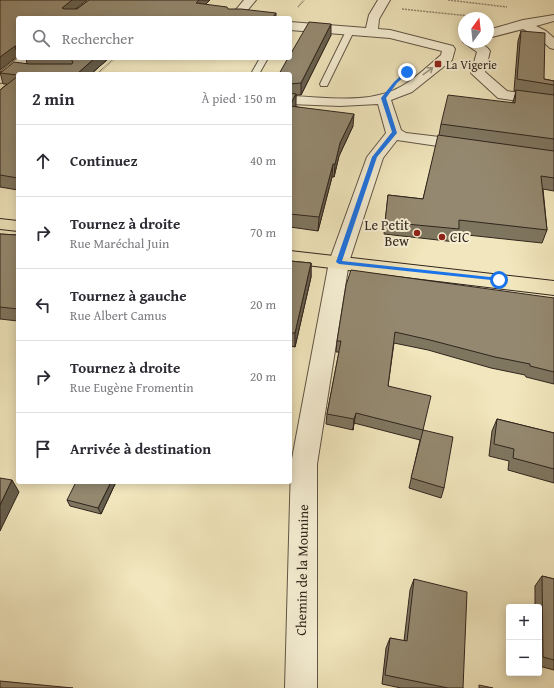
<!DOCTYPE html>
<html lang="fr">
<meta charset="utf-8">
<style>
:root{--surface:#fff;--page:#f2f2f3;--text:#2b2b33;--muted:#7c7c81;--line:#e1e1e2}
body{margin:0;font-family:"Gentium Book Plus",serif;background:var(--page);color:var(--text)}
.controls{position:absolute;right:12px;bottom:12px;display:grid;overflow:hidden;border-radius:4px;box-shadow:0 2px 10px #0003}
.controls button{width:36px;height:36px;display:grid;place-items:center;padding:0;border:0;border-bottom:1px solid var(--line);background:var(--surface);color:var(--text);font:20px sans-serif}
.compass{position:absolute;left:458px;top:12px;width:36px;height:36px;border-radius:50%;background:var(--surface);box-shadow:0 2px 10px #0003;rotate:15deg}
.stop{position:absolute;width:12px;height:12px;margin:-9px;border:3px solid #1a73e8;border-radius:50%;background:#fff}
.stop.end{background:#1a73e8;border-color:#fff;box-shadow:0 1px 4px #0008}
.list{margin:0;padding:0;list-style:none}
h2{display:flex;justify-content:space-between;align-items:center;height:52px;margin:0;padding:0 16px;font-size:17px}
h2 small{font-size:13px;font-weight:400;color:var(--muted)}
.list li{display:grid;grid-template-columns:26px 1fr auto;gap:12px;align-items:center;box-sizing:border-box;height:72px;padding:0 16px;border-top:1px solid var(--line)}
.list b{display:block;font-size:15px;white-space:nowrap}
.list p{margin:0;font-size:13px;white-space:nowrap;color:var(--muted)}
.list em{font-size:13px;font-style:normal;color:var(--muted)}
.icon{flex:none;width:22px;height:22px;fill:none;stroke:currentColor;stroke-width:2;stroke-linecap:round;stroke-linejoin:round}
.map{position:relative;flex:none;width:554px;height:688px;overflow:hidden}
.search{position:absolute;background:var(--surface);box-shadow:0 2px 10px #0003;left:16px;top:16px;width:276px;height:44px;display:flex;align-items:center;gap:10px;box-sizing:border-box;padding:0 14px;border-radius:4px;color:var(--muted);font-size:15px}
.panel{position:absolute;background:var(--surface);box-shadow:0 2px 10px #0003;left:16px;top:72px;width:276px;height:412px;border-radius:4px}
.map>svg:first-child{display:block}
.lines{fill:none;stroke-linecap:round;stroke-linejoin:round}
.service-casing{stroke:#605545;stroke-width:2}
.minor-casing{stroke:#605545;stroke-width:2}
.tertiary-casing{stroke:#605545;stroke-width:2}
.primary-casing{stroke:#30251d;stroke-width:2}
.path{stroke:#30251d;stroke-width:1.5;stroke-dasharray:0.5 1;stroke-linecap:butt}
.service{fill:#f6efd4;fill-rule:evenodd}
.minor{fill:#f6efd4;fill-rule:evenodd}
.tertiary{fill:#f6efd4;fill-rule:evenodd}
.primary{fill:#f1e6bd;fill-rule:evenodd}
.wall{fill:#7f7660;stroke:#30251d}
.shaded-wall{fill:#68604e;stroke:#30251d}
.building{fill:#948970;stroke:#30251d}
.oneway{stroke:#9d9482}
.route{fill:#1a73e8}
.poi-dot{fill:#8f2418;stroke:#f6efd4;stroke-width:1.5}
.labels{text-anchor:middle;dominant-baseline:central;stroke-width:4;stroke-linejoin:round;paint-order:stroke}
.far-poi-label{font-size:12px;fill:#30251d;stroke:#f6efd4;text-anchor:start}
.poi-label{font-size:14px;fill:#30251d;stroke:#f6efd4;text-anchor:end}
.street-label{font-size:14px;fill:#30251d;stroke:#f6efd4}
</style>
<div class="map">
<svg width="554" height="688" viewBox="0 0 554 688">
<rect width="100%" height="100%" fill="#f1e6bd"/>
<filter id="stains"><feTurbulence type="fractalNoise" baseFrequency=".005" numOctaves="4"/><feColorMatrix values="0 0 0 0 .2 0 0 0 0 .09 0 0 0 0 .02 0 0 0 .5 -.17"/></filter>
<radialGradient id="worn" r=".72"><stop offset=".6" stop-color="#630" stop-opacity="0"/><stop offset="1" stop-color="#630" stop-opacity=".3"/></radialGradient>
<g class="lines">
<g class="service-casing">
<path id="service" d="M347,29L354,31L328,84L327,86H321L320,84Z
M260,58H268L259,74H251Z"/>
</g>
<g class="minor-casing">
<path id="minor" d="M244,0H256L241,18H229Z
M378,0H390L379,19L378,29L390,30L453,46L455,49L452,60L412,92L391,100L401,130L406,133L465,140L471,142L473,145L471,148L465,150L397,140L383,158L349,262L317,464V688H285L291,464L329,262L367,157L386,133L378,104L340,106L290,104V96C326,97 370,105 402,86C416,78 429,65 441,55L442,51L390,38L290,30V22L366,28L369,15Z
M554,15V21L536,26L546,31L554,38V49L550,48L538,37L523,29L488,38V30L523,20Z
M464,40V42C474,42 484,42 490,51L485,72L507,91L554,98V106L498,98L471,73L477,52L463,42Z"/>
</g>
<g class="tertiary-casing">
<path id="tertiary" d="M18,58H32L5,82L0,83V72Z"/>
</g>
<g class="primary-casing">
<path id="primary" d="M0,219L18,221V231L0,229Z
M290,251L554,281V295L290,263Z"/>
</g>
<path class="path" d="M448,0L507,7
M298,7L304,0
M402,9L479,17
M97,74L115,58"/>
<use href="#service" class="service"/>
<use href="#minor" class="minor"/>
<use href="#tertiary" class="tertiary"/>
<use href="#primary" class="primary"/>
</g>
<path class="wall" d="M0,0L75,9H77L89,0H210L205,4L18,18V56Z
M521,31L544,79L554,81V93L553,95H554V191L543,189L547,230L542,243L458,234L456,242L384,234L388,195L423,199L439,135L441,124L513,102L516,91H514L518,41Z
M331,35L301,95H296L295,106L353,126L339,156L334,177H332L318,231L290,227V74Z
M26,58H109L91,74H18V190L0,187V90L7,84H3L0,72L27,64Z
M18,233V321L0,319V234L17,235Z
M290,261L311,263V277L295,347L290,346Z
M554,298V384L526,377L525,375L491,368L428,350L394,343L388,386L423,430L444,488L441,498L409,488L420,440L354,423L353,430L326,424L327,414L339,352H336L337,341Z
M497,419L554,433V483L508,470L509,461L489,456L492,431Z
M116,482L101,514L70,506L67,500Z
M542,576L554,579V670L539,666V607H535V586Z
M414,579L463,688H401L382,684L386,648L390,638L404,641L410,590Z"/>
<path class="shaded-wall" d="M72,0H87L64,18L62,8Z
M199,0H210L197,13L196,3Z
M276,13V18H272Z
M331,24V35L301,95V83Z
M15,46L18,56L0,70V57Z
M95,58H109L91,74H78V73Z
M296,94V106L290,117V105Z
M354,114L353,126L339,156L334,177L335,164L340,143Z
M333,164L332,177L318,231L319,217Z
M311,263V277L295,347V333Z
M356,413L354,423L353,430L354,419Z
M12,480L19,492L0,531V505Z
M111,482H116L101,514L98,508Z"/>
<path class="building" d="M0,0H72L62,8L64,9H77L89,0H199L196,3L227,7L228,9H241L276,13L272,18H18V46H15L0,57Z
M309,22L331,24L301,83L290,84V74H279L288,58H290V55Z
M521,31L545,33L544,79L554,81V85L517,79Z
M68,58H95L78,73L84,74H18V75L0,73L14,62L29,64H72L73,62L70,58Z
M18,76V178L0,175V90Z
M516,90L554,95V139L441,124L448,95L515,103Z
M290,93L296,94L290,105Z
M290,106L354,114L340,143L335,164H333L319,217L290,214Z
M438,135L554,151V178L541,176L547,230L459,220V229L385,222L388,195L423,199Z
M18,233V309L0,307V234L17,235Z
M290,261L311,263L295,333H290Z
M351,270L554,298V372L530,366V364L495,357L430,340L395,332L388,386L431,396L423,430L453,437L444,488L411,478L423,430L356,413L354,419L327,414L341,341H337L346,285Z
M497,419L554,433V469L513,458L514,449L494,444Z
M0,478L12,480L0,505Z
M76,482H111L98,508L67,500Z
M542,576L554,579V660L543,657Z
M414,579L467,592L463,688H448L385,675L390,638L407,641Z
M0,681L73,688H0Z
M479,685L493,688H479Z"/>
<defs><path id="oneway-shaft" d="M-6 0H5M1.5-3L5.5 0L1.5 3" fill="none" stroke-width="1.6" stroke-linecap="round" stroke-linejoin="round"/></defs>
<use class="oneway" href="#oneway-shaft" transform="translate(428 71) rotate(-36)"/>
<path class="route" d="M406,71L409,72L397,83L386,98L397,133L377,157L342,261L499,278L501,279V281L339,264L336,262L372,157L392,132L381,98L394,82Z"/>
<g class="poi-dot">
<rect x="434" y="60" width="8" height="8" rx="2"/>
<circle cx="417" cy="233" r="4"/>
<circle cx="442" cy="237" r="4"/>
</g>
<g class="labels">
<g class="far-poi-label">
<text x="446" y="64">La Vigerie</text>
</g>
<g class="poi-label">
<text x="409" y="225">Le Petit<tspan x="409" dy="16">Bew</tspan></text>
<text x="450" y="237" text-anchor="start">CIC</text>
</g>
<g class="street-label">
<text transform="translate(302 570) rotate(-89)">Chemin de la Mounine</text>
</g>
</g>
<rect width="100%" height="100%" filter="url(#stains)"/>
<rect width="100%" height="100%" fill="url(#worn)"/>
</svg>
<div class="controls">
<button>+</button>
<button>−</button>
</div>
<svg class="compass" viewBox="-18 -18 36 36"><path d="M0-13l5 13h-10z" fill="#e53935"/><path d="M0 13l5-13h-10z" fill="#7c7c81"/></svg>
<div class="stop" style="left:499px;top:280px"></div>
<div class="stop end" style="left:407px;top:72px"></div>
<div class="search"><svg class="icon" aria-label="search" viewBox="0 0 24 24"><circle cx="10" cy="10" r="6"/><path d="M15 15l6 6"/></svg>Rechercher</div>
<section class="panel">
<h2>2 min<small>À pied · 150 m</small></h2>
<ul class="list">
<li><svg class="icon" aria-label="ahead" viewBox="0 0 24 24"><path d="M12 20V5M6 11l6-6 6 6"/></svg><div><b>Continuez</b></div><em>40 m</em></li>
<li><svg class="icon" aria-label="right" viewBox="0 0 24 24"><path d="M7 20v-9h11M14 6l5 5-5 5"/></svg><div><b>Tournez à droite</b><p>Rue Maréchal Juin</p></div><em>70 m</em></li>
<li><svg class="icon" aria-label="left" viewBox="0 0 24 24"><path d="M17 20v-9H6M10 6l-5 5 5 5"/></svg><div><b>Tournez à gauche</b><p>Rue Albert Camus</p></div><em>20 m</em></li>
<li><svg class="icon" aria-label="right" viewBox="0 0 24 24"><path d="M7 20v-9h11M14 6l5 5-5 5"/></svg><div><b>Tournez à droite</b><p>Rue Eugène Fromentin</p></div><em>20 m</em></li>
<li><svg class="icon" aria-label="arrive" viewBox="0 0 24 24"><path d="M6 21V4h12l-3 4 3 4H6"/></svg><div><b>Arrivée à destination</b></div></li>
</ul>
</section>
</div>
